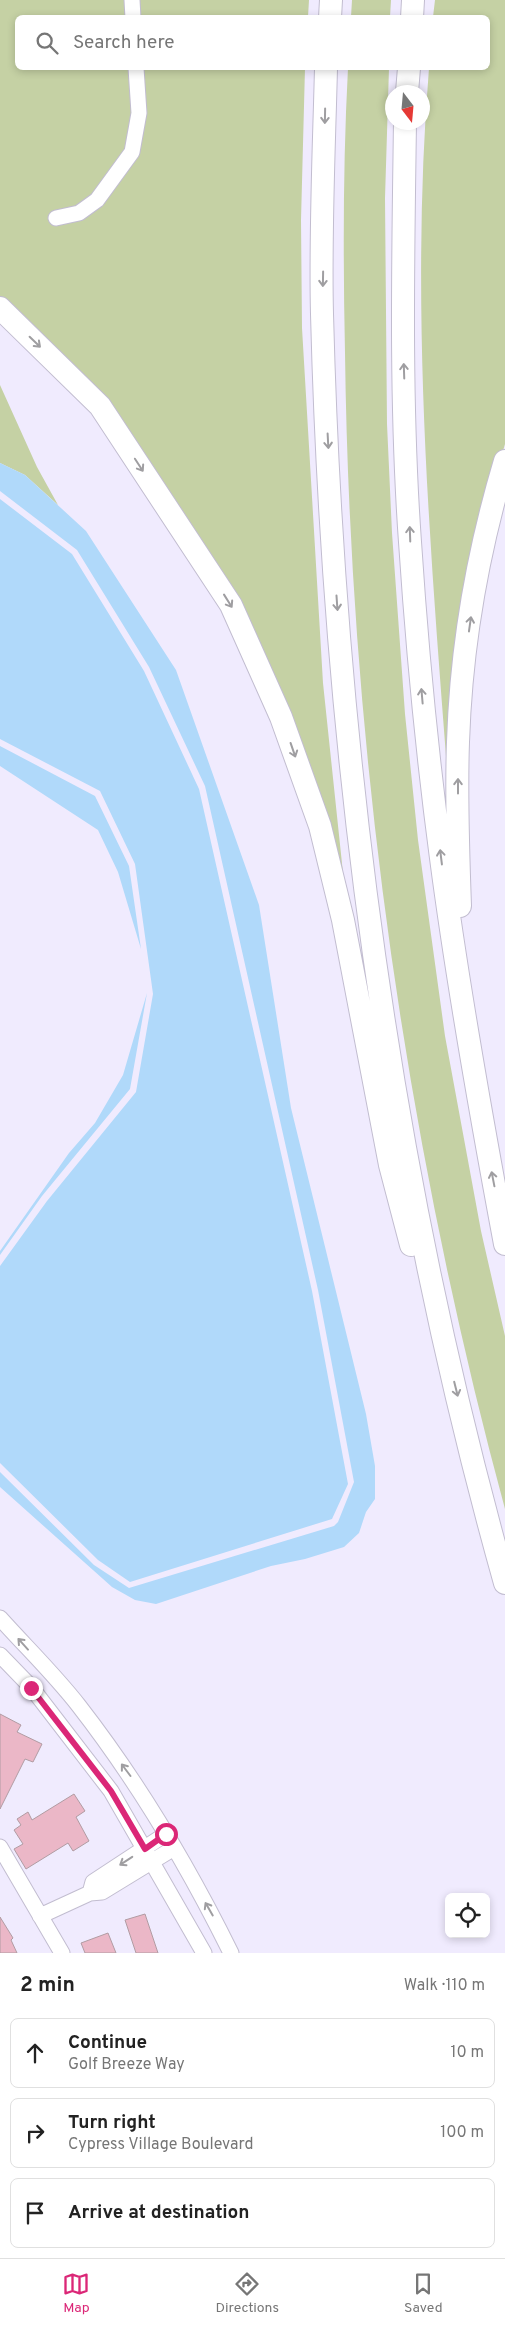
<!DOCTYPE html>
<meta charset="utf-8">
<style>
:root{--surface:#fff;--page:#f2f2f2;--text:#222;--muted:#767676;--line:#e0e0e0;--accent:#db2777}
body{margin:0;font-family:Overpass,sans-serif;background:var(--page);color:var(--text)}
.controls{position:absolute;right:15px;bottom:15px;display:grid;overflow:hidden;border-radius:8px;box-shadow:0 2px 8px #0003}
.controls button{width:45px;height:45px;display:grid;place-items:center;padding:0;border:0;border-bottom:1px solid var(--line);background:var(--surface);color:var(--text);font:25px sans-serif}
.compass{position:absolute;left:385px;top:85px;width:45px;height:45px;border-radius:50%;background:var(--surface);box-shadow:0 2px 8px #0003;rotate:164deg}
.stop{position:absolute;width:15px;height:15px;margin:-11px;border:4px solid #db2777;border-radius:50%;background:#fff}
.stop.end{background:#db2777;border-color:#fff;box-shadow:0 1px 5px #0008}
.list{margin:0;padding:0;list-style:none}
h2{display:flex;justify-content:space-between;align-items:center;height:65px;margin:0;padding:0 20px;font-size:21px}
h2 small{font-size:16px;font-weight:400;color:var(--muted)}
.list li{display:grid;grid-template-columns:32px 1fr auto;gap:15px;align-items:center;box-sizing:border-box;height:70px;margin:0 10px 10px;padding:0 10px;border:1px solid var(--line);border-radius:8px}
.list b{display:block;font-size:19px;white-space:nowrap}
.list p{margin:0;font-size:16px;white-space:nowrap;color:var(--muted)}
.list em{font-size:16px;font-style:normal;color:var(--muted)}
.icon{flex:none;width:28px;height:28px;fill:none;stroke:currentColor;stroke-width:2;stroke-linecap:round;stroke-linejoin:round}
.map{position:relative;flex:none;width:505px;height:1953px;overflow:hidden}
.search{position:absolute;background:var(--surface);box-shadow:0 2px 8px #0003;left:15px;right:15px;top:15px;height:55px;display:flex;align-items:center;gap:12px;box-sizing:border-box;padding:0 18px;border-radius:8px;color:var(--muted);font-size:19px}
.sheet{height:305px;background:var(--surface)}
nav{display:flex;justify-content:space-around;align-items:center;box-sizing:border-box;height:70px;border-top:1px solid var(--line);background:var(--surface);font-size:14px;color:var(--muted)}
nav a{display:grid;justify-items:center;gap:2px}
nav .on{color:var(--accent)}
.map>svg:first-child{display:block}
.green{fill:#c5d1a4}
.water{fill:#b0d9fa}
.building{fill:#ebb7c7;stroke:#b19ca3}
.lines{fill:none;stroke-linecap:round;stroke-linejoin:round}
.minor-casing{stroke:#c2bdd0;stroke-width:17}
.highway-casing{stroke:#c2bdd0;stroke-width:24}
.minor{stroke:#fff;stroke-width:15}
.highway{stroke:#fff;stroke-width:22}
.oneway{stroke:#9f9ea1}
.route{stroke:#db2777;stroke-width:6}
</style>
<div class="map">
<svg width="505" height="1953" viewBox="0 0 505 1953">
<rect width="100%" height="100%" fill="#f0ebfe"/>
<path class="green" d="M0,0H309L308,17L18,18V68H305L301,220L302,328L323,683L343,873L338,872L218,571L0,299Z
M352,0H391L390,17H351Z
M435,0H505V444L497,471L447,769C429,536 410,301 429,68H488V18L433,17Z
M348,68H389L385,198L387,424L392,533L405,714L418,840L445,1036L481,1231L505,1336V1509C403,1133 350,742 345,353C343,258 343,162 348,68Z
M0,385L37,467L58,505L25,475L0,463Z"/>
<path class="water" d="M0,463L25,475L86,531L176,670L259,905L291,1108L366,1414L375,1466V1499L366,1512L359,1533L344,1547L305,1559L271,1566L156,1604L135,1600L112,1587L0,1487V1472L94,1565L129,1588L334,1526L338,1522L354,1482L318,1290L205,786L149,667L77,550L0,491Z
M0,499L72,554L144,671L199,789L312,1291L348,1484L332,1519L130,1582L98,1560L0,1463V1266L47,1201L136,1092L153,994L135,864L100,791L0,739Z
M0,746L95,796L129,866L141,949L118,872L98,830L0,766Z
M147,993L130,1089L42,1196L0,1255V1251L69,1153L95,1123L123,1075Z"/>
<path class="building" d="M0,1714L21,1725L17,1732L42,1744L33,1762L25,1759L0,1809Z
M74,1794L85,1811L76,1817L89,1841L73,1851L68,1843L26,1869L14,1849L23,1844L14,1830L21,1825L17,1819L28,1812L32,1820Z
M145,1914L158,1953H136L125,1920Z
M0,1917L13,1938L11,1940L17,1953H0Z
M108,1933L116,1953H85L81,1943Z"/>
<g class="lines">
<g class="minor-casing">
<path id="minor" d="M132,0L133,18
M56,218L79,213L97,200L132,152L139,113L136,68
M0,1618C26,1647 55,1675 79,1706C138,1782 188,1866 231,1953
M0,1655L31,1687L111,1791L204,1953
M0,1847L62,1953
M90,1893L93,1882L166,1834
M40,1916L90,1893L102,1892L174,1848"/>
</g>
<g class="highway-casing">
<path id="highway" d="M330,18L331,0
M412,18L413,0
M326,68C324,149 320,232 322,314C333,742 389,1171 505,1583
M407,92L409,68
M405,122C403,262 400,402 410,542C417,648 427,753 441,858C458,988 481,1116 505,1244
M0,308L100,406L231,605L281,717L320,826L343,920L390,1165L411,1245
M460,906C458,852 456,797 458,742C461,649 478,551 505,461"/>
</g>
<use href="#minor" class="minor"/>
<use href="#highway" class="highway"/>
</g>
<defs><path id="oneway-shaft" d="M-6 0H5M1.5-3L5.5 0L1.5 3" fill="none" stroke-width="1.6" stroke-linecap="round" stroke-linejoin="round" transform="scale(1.25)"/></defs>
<g class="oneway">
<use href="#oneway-shaft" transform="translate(325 116) rotate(91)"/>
<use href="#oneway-shaft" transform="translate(323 279) rotate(91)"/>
<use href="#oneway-shaft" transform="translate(35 342) rotate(44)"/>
<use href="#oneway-shaft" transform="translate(404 371) rotate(-92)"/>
<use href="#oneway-shaft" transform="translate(328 441) rotate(87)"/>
<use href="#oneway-shaft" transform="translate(139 465) rotate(57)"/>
<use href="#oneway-shaft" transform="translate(410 534) rotate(-92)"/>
<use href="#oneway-shaft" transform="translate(228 601) rotate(58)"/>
<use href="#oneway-shaft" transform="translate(337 603) rotate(86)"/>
<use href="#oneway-shaft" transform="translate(470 624) rotate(-82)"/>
<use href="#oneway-shaft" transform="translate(422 696) rotate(-95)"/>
<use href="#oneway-shaft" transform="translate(293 750) rotate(71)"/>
<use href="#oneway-shaft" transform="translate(458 786) rotate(-90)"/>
<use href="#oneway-shaft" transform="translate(441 857) rotate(-97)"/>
<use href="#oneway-shaft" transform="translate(493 1179) rotate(-101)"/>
<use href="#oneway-shaft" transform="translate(456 1389) rotate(76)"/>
<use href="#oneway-shaft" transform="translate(23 1644) rotate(-132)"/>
<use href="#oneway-shaft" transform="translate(126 1770) rotate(-127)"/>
<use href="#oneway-shaft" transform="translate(126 1861) rotate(147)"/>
<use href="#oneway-shaft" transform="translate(209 1909) rotate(-120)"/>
</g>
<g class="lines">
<path class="route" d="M31,1688L111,1791L145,1849L166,1834"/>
</g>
</svg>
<div class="controls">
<button><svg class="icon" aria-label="locate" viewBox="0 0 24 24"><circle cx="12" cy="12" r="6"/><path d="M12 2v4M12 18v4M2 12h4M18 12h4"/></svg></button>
</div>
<svg class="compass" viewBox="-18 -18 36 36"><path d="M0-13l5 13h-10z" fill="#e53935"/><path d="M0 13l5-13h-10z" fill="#767676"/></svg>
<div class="stop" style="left:166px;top:1834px"></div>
<div class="stop end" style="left:31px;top:1688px"></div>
<div class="search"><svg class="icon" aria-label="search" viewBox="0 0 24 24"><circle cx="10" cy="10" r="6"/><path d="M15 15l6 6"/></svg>Search here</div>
</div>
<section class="sheet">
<h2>2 min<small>Walk · 110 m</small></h2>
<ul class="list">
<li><svg class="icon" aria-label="ahead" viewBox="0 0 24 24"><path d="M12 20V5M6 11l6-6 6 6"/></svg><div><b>Continue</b><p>Golf Breeze Way</p></div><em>10 m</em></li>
<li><svg class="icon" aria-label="right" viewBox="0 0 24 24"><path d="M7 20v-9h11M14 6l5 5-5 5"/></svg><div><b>Turn right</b><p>Cypress Village Boulevard</p></div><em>100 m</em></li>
<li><svg class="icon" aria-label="arrive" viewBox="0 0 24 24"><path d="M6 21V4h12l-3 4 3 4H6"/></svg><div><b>Arrive at destination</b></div></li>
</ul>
</section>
<nav>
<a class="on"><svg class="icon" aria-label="map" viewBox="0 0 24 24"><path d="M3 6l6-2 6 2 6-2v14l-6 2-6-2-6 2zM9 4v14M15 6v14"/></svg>Map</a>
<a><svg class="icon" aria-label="directions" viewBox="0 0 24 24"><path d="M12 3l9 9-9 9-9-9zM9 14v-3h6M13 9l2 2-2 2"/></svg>Directions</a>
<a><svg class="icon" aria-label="saved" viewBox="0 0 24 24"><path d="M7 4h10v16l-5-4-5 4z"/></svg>Saved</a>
</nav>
